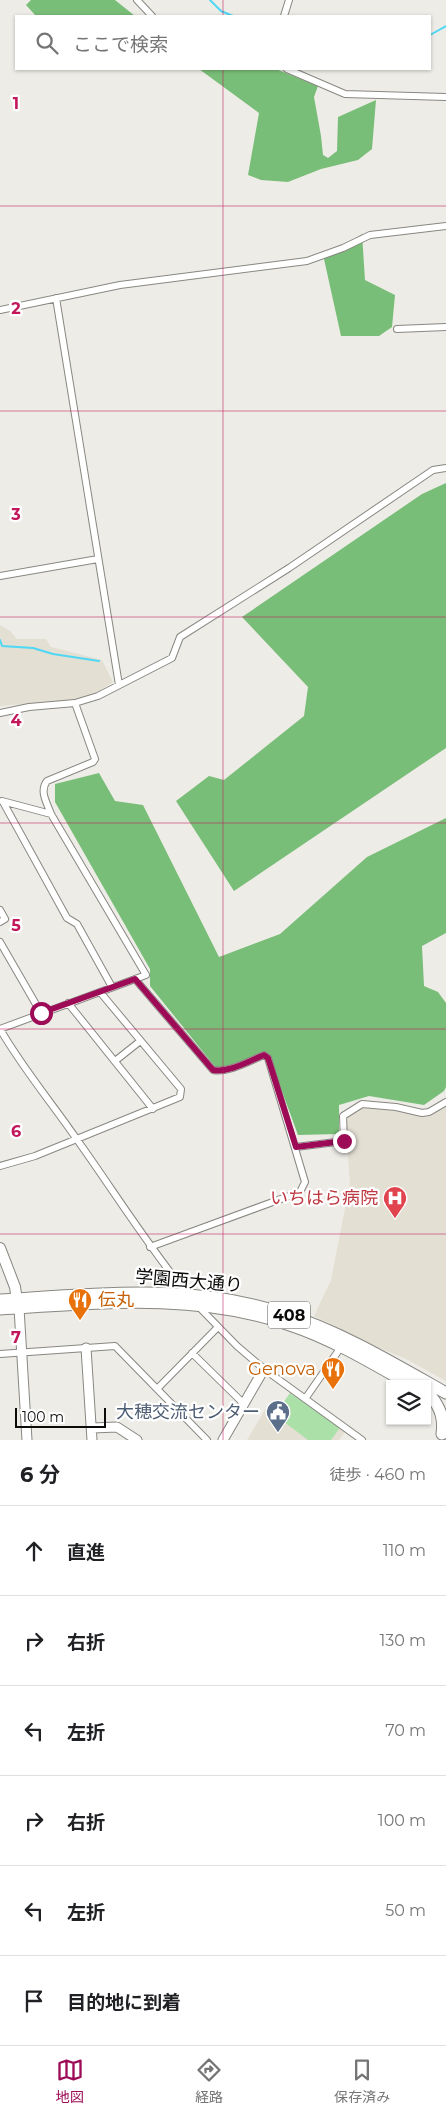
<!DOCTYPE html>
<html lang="ja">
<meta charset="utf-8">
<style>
:root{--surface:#fff;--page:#f6f6f6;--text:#202124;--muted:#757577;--line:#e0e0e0;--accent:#9d0b57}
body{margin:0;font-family:Montserrat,"Noto Sans JP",sans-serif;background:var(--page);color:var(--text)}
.controls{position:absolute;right:15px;bottom:15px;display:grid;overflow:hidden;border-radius:0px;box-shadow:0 1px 4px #0004}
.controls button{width:45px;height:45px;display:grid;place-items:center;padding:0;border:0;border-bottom:1px solid var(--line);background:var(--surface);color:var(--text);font:25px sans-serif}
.scale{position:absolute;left:15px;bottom:12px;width:91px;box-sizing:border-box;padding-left:5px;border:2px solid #0c0b0a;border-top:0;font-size:14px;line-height:18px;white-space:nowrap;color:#0c0b0a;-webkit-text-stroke:4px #fff;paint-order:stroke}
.stop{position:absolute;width:15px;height:15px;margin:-11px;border:4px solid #9d0b57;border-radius:50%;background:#fff}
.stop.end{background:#9d0b57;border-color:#fff;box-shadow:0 1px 5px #0008}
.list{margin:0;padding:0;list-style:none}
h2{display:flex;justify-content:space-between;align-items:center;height:65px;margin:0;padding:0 20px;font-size:21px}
h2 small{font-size:16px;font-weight:400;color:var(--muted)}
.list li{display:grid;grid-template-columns:32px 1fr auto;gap:15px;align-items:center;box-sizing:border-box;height:90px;padding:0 20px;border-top:1px solid var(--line)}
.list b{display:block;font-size:19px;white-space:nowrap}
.list em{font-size:16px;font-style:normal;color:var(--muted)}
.icon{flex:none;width:28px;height:28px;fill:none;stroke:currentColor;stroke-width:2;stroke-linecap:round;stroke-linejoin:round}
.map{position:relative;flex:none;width:446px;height:1440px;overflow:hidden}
.search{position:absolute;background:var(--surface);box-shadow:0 1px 4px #0004;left:15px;right:15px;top:15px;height:55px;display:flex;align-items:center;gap:12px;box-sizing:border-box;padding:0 18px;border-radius:0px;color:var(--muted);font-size:19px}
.sheet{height:605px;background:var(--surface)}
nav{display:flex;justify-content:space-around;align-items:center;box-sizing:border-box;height:70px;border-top:1px solid var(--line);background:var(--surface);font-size:14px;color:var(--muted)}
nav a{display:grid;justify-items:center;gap:2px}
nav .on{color:var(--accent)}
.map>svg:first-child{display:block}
.built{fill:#e3dfd3}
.green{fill:#abe1a9}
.forest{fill:#79be78}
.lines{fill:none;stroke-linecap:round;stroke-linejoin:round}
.stream{stroke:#4fd7f3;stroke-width:2}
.street-casing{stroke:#888782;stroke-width:8}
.secondary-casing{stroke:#888782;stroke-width:11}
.primary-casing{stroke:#888782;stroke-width:12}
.highway-casing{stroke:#888782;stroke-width:13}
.street{stroke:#fff;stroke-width:6}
.secondary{stroke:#fff;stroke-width:9}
.primary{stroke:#fff;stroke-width:10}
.highway{stroke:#fff;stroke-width:11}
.route{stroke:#9d0b57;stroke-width:6}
.grid{fill:none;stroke:#c2185b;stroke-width:1;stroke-opacity:0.55}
.labels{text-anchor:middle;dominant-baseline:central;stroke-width:4.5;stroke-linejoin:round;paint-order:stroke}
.shield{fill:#fff;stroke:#555454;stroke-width:1}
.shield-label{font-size:16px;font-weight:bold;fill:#0c0b0a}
.health-label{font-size:18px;fill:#be3a42;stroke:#fff;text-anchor:end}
.street-label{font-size:18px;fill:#0c0b0a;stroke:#fff}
.food-label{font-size:18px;fill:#c56008;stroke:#fff;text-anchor:start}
.service-label{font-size:18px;fill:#4e5e75;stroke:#fff;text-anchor:end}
.grid-label{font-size:16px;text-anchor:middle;font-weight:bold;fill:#c2185b;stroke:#fff;stroke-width:4.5;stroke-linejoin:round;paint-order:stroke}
</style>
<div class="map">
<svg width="446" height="1440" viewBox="0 0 446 1440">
<rect width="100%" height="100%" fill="#eeece7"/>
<path class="built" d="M0,625L10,631L17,639H46L51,647L102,660L113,682L99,691L76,700L0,706Z
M446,1104V1381L406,1359L377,1347L314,1316L331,1280L350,1183L345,1118L363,1107L406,1112L418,1115Z
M290,1393L345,1432L339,1440H247L266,1408L275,1415Z"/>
<path class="green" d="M290,1393L338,1426L339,1429L331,1440H308L275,1415Z"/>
<path class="forest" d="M31,0H115L135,16H36L26,5Z
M199,69H276L318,86L314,97L321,136L323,155L328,158L337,151L338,117L376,100L372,149L358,160L321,169L288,182L261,180L248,175L259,113Z
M362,234L365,280L395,295L392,327L379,336H341L324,259Z
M446,483V748L234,891L176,801L209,776L224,780L304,716L308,687L242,617L422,494Z
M99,773L115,801L143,805L219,957L280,934L367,857L446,818V933L422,946L424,986L438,992L446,1003V1087L444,1091L424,1105L369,1096L339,1105V1134L298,1135L268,1053L217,1069L150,986V969L55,802V784Z"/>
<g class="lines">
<path class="stream" d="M210,0L221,11L233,16
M430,35L446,26
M0,640L2,646L33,648L53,654L99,661"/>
<g class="street-casing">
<path id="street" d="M137,0L152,16
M284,16L289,0
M287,69L345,94L446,97
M56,298L119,685
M0,310L120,285L307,261L343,248L370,235L446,226
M397,329L446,327
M0,576L98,559
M0,713L29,707L75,703L98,696L172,658L180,637L289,568L433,470L446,468
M2,801L51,814
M3,802L67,918L77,924L112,987
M0,910L5,919L0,922
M0,942L41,1013
M135,979L213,1070C229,1073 249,1061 264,1055L268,1058L305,1182L300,1192L150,1247
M68,1003L153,1109
M0,1029C23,1069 52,1103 78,1141C115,1193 148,1246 188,1295
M0,1029L146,975L51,814C47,803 39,791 47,781L93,762L95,759L75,703
M115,1061L139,1042
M296,1147L344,1141L343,1116L362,1104L396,1107L422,1113L429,1112L446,1102
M0,1166L35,1156L180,1097L181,1089L100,992
M198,1306L237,1346L264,1369L362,1440
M192,1353L244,1404
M0,1354L115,1346L207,1440
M157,1389L218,1327
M305,1399L341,1347"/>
</g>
<g class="secondary-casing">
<path id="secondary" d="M19,1308L27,1440
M86,1348L92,1440
M92,1428L117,1427L137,1440
M223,1440L264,1369"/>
</g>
<g class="primary-casing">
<path id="primary" d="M0,1248L15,1287L18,1307"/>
</g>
<g class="highway-casing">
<path id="highway" d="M0,1300C95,1294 191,1283 282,1313C340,1331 393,1363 446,1393
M0,1309C98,1303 195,1292 290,1325C332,1339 370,1362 409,1384
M431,1396C441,1409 444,1419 442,1434"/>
</g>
<use href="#street" class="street"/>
<use href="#secondary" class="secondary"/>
<use href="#primary" class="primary"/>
<use href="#highway" class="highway"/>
</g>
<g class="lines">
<path class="route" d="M41,1013L135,979L213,1070C229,1073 249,1061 264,1055L268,1058L296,1147L344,1141"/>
</g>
<path class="grid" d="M223,0V16M223,69V1440M0,206H446M0,411H446M0,617H446M0,823H446M0,1029H446M0,1234H446"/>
<defs>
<g id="hospital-pin" transform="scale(1.25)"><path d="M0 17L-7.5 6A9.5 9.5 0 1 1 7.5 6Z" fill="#e0444e" stroke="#fff"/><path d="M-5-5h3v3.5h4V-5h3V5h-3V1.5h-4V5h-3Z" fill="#fff"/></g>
<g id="restaurant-pin" transform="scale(1.25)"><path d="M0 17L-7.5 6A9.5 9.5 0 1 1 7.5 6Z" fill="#e8710a" stroke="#fff"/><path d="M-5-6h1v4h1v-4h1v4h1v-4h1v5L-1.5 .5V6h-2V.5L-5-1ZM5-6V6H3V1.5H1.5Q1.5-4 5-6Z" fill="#fff"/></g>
<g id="civic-pin" transform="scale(1.25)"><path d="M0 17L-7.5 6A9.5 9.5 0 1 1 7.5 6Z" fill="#5c6f8a" stroke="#fff"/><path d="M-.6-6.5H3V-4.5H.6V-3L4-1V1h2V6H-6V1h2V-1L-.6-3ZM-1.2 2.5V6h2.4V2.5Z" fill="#fff"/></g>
</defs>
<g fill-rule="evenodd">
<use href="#hospital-pin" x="395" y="1198"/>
<use href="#restaurant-pin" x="80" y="1300"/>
<use href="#restaurant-pin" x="333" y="1369"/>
<use href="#civic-pin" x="278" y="1412"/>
</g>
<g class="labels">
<rect class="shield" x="268" y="1301.5" width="42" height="27" rx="4"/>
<g class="shield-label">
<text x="289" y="1315">408</text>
</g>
<g class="health-label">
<text x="378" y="1198">いちはら病院</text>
</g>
<g class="street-label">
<text transform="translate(189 1281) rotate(5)">学園西大通り</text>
</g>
<g class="food-label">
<text x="98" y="1300">伝丸</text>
<text x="316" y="1369" text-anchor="end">Genova</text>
</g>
<g class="service-label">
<text x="260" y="1412">大穂交流センター</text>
</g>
</g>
<g class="grid-label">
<text x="16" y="109">1</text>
<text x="16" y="314">2</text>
<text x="16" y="520">3</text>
<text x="16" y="726">4</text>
<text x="16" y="931">5</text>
<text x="16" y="1137">6</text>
<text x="16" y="1343">7</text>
</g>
</svg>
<div class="controls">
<button><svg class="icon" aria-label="layers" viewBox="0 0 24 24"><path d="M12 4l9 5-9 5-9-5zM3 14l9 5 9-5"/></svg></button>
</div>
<div class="scale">100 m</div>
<div class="stop" style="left:41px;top:1013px"></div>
<div class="stop end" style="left:344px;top:1141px"></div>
<div class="search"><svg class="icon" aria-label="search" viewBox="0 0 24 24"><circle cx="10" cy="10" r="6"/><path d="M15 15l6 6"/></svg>ここで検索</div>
</div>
<section class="sheet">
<h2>6 分<small>徒歩 · 460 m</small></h2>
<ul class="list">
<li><svg class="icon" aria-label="ahead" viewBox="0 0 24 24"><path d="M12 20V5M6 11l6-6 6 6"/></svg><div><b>直進</b></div><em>110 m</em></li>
<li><svg class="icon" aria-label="right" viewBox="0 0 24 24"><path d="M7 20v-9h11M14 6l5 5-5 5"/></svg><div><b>右折</b></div><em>130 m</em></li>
<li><svg class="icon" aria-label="left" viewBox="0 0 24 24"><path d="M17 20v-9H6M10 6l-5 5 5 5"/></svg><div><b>左折</b></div><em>70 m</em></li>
<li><svg class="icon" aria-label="right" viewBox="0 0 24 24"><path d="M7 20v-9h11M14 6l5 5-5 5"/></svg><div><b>右折</b></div><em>100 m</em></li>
<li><svg class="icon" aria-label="left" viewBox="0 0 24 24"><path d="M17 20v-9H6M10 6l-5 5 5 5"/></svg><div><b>左折</b></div><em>50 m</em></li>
<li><svg class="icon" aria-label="arrive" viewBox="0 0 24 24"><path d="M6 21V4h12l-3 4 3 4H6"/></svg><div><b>目的地に到着</b></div></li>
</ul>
</section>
<nav>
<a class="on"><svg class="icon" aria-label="map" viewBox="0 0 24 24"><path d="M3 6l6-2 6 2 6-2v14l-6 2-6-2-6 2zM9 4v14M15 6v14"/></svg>地図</a>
<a><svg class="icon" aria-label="directions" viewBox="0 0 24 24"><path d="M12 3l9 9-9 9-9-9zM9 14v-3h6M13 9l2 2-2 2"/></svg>経路</a>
<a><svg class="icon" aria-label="saved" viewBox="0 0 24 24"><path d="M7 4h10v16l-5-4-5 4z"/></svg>保存済み</a>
</nav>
